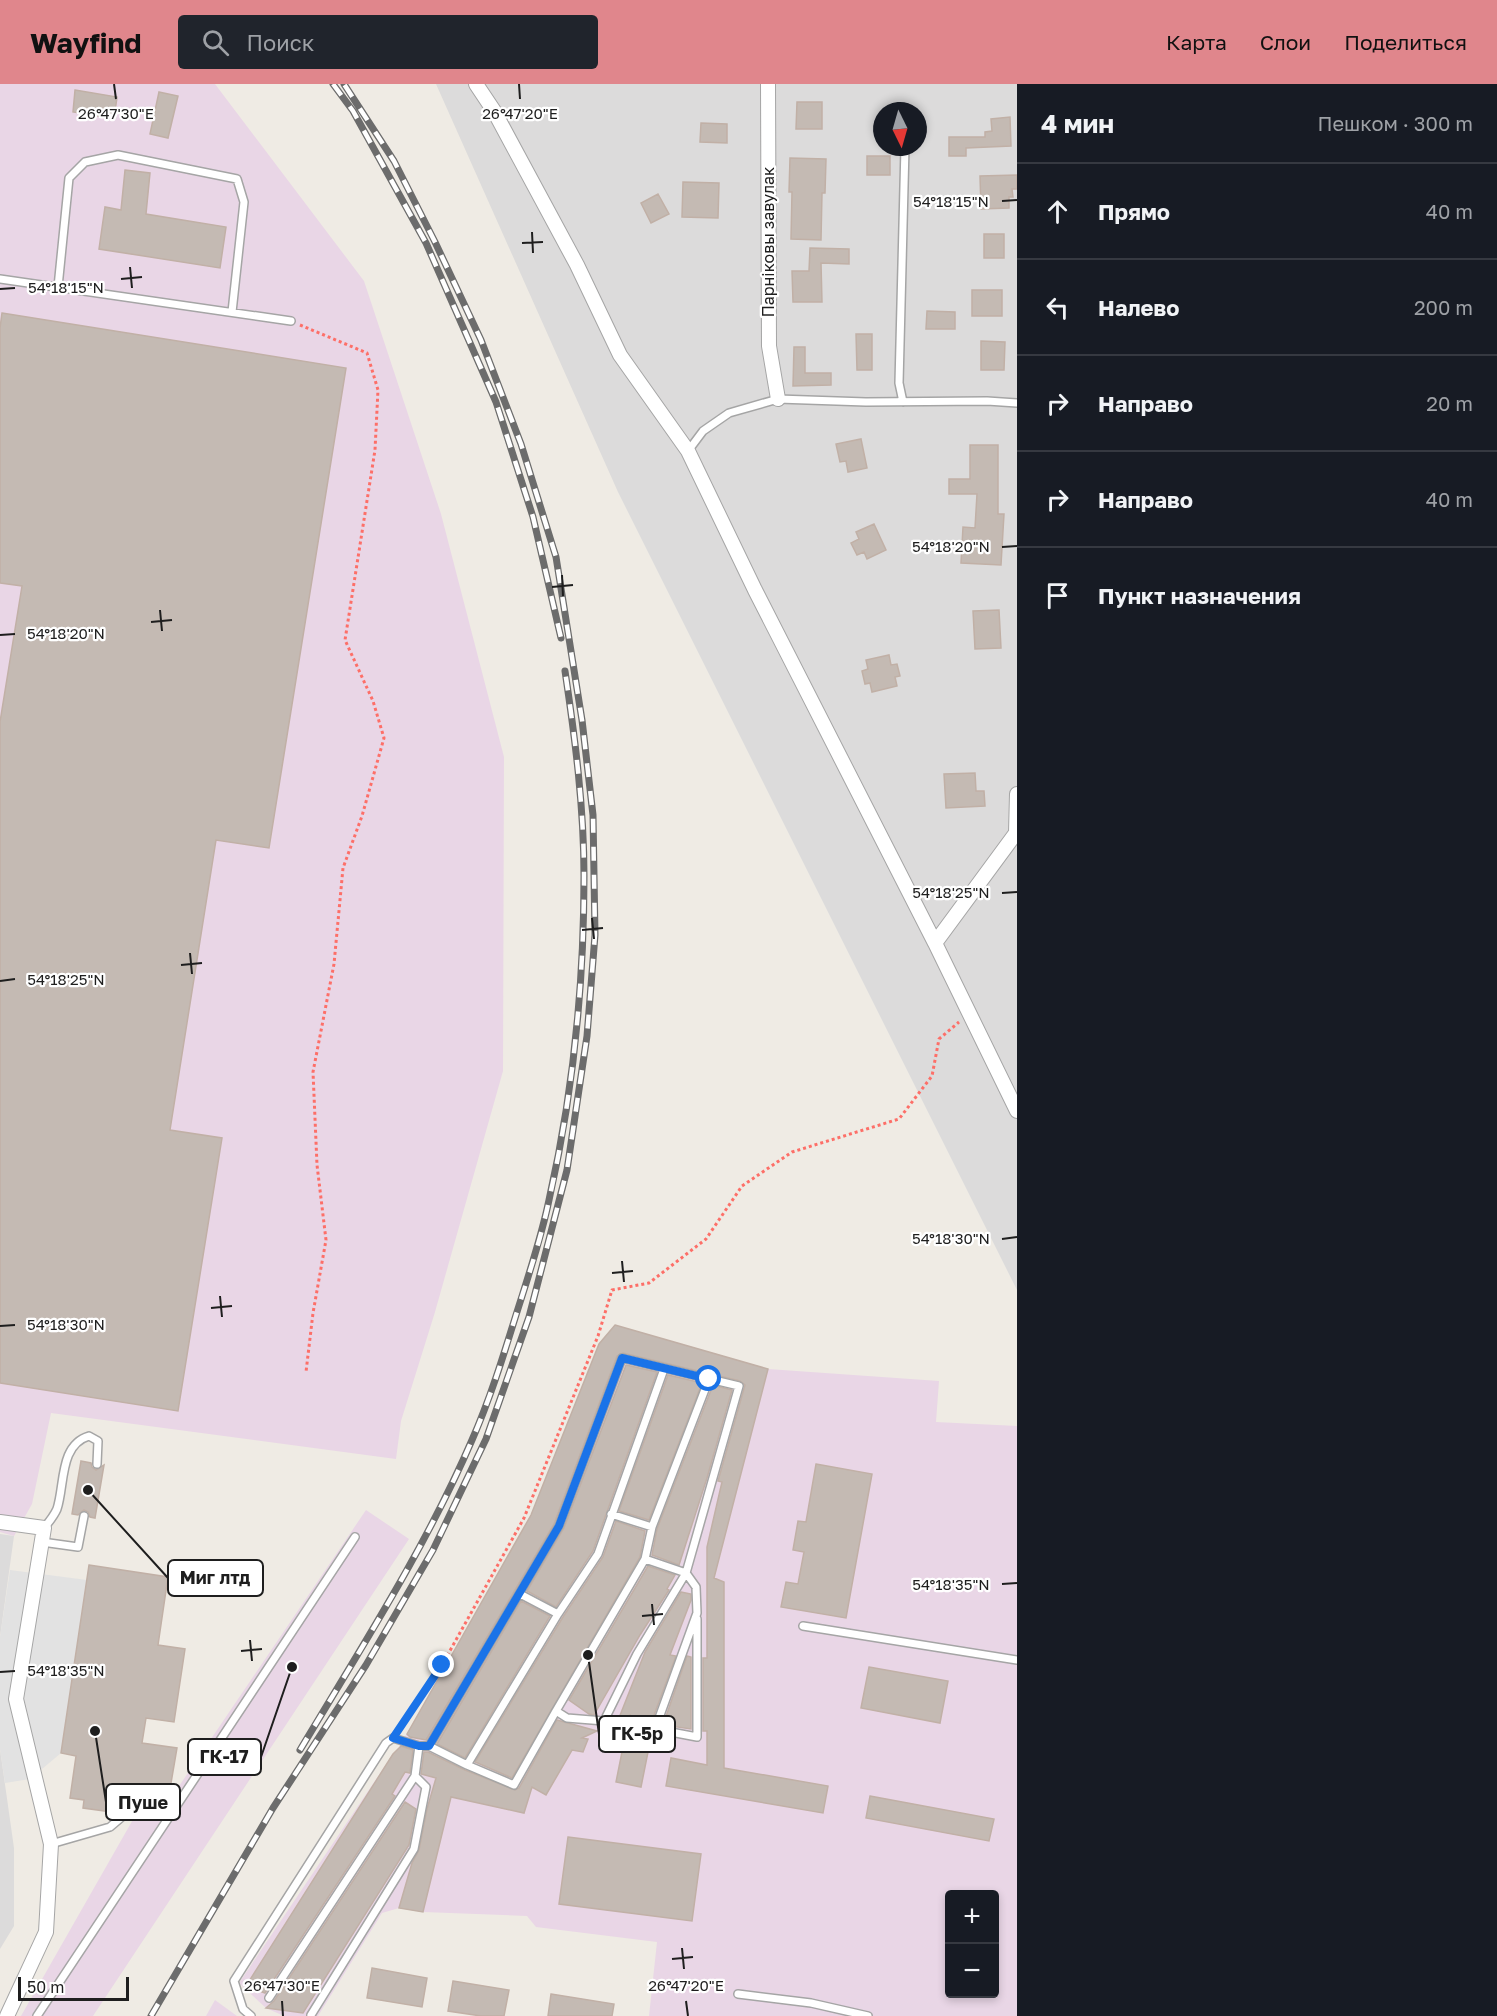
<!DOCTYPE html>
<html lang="ru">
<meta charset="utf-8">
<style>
:root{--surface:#171b24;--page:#20242c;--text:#f1f3f6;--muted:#9ea1a6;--line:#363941;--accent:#e0868c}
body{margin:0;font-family:"Golos Text",sans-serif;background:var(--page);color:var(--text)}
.controls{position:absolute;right:18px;bottom:18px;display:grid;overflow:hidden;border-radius:6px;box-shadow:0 3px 9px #0003}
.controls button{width:54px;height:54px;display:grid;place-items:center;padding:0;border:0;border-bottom:2px solid var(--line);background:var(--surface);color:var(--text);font:30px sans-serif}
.compass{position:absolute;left:873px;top:18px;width:54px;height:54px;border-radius:50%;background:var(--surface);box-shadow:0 3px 9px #0003;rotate:175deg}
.scale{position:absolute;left:18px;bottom:15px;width:111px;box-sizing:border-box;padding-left:6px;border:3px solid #1e1e1e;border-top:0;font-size:16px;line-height:21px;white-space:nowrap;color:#1e1e1e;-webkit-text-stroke:4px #fff;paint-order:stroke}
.stop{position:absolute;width:18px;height:18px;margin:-14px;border:4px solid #1a73e8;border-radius:50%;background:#fff}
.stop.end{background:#1a73e8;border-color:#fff;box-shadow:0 2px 6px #0008}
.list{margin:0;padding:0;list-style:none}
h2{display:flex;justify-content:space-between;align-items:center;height:78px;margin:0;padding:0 24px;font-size:26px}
h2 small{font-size:20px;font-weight:400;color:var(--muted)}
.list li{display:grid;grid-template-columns:39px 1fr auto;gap:18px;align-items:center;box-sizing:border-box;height:96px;padding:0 24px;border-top:2px solid var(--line)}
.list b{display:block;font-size:22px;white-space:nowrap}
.list em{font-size:20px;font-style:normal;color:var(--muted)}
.icon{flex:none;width:33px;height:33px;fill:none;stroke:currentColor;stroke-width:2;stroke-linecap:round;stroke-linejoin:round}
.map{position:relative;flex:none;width:1017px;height:1932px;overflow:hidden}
header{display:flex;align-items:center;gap:36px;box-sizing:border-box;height:84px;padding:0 30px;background:var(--accent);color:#111}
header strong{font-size:28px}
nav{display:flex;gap:33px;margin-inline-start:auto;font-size:21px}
.search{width:420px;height:54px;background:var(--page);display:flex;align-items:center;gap:15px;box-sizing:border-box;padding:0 21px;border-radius:6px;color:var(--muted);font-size:22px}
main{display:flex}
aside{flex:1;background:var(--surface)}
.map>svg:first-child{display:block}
.residential{fill:#dcdbdb;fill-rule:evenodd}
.industrial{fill:#e9d6e6;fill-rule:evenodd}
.parking{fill:#e2e2e2}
.building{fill:#c4bab3;stroke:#c1b0a6;stroke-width:1.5}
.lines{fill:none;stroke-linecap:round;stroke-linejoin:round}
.service-casing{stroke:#a5a5a5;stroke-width:10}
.minor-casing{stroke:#a5a5a5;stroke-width:16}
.path{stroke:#fd6f68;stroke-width:3;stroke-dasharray:3 3;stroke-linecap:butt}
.service{stroke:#fff;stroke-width:7}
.minor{stroke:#fff;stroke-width:14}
.rail-casing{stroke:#6c6c6c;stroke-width:7}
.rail{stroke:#fff;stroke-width:4.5;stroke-dasharray:14;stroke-linecap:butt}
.route{stroke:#1a73e8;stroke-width:8}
.ticks{fill:none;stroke:#1e1e1e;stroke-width:2}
.labels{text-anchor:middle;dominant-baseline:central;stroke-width:4.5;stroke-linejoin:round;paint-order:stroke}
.street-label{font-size:16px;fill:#1e1e1e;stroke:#fff}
.ticks-label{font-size:15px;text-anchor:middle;fill:#1e1e1e;stroke:#fff;stroke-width:4.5;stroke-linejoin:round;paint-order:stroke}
.leader{fill:none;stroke:#1e1e1e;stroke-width:2}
.callout-dot{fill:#1e1e1e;stroke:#fff;stroke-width:2}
.callout{fill:#fff;stroke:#1e1e1e;stroke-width:2}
.callout-label{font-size:18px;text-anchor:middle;font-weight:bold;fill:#1e1e1e}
</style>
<header>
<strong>Wayfind</strong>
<div class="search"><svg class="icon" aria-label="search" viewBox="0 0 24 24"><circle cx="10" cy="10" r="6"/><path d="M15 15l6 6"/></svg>Поиск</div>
<nav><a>Карта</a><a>Слои</a><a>Поделиться</a></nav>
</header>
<main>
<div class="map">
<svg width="1017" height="1932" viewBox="0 0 1017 1932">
<rect width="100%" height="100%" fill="#efebe4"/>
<path class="residential" d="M436,0H1017V1206L618,408ZM882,27H918V63H882Z
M0,1450L14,1452L0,1553Z
M0,1665L14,1764V1842L0,1865Z"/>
<path class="industrial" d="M0,0H215L364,197L441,430L504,673L503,987L435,1228L401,1337L396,1375L51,1329L32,1420L14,1452L0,1448Z
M615,1241L768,1285L939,1297L936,1338L1017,1342V1932H649L657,1858L536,1843L527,1832L423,1828L399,1824L382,1829L318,1932H284L266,1924L239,1899L393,1670L398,1665L531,1432L599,1260ZM950,1810H994V1910H950Z
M366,1426L409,1455L93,1932H21L139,1725L173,1711Z
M215,1916L237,1932H206Z"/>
<path class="parking" d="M10,1486L87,1496L61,1669L30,1695L5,1699L0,1665V1553Z"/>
<path class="building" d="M75,6L117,13L114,35L73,28Z
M159,8L178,12L168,54L150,50Z
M797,18H822V45H796Z
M1010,33L1011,62L966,64V72H949V53H985V48L992,47L991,35Z
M701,39L727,40V59L700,58Z
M867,72H890V91H867Z
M790,74L826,75L825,109H822L821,156L791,155L792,108H789Z
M125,86L150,89L146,130L226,143L220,184L99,165L105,123L121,126Z
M1017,91V105H1012L1013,113H1009V124L981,125L980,92Z
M683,98L719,99L718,134L682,133Z
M658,110L669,130L651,139L641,119Z
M984,150H1004V174H984Z
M810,164L849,165V180L821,179L822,218H793L792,187H809Z
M972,206H1002V232H972Z
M927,227L955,228V245H926Z
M2,229L346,284L269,764L216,756L170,1046L222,1054L178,1327L0,1299V638L22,502L0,499V244Z
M856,250H872V286H857Z
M981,257L1005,258L1004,286H981Z
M794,263H805V289H831V301L793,302Z
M861,355L867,384L848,388L846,377L840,378L836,360Z
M970,361H998V430H1004L1001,481L961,479L963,443L975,444L977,410H949V395H970Z
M874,440L886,466L867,475L864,468L857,471L851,459L859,455L856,448Z
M999,526L1001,564L975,565L973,527Z
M889,571L891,581L897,580L900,592L895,593L897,602L872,608L870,599L865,600L862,587L868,585L866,576Z
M975,689L976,707H984L985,722L946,724L944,690Z
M615,1241L768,1285L714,1494L724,1498V1684L828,1702L823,1729L666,1702L671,1674L707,1681V1647H703V1574H707V1463L722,1398L718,1397L745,1301L740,1297L623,1269L617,1272L554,1440L426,1656L410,1653L407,1650L531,1431L599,1260Z
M626,1281L657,1288L593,1467L556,1523L527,1507L564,1444Z
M668,1291L702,1299L649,1436L619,1427Z
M713,1301L732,1306L707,1394L679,1481L652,1471L657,1445Z
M81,1377L91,1379L92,1383L96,1386L104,1381L95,1434L90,1433L88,1428L84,1426L78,1431L72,1430Z
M816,1380L872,1390L846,1534L781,1523L786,1498L798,1500L804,1468L793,1466L798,1437L806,1438Z
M616,1437L645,1447L640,1473L512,1694L475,1678L563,1533L603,1473Z
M89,1481L168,1493L158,1561L185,1565L174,1638L146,1634L142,1659L177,1664L170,1705L146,1701L133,1709L130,1720L113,1718L111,1728L83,1724L84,1716L70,1714L76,1672L61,1669Z
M648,1482L675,1491L667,1505L669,1506L640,1551L594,1631L589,1630L569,1616Z
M681,1508L691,1510V1516L670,1571L676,1572L651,1639L629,1634L630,1631L623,1634H619L645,1568Z
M521,1517L550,1532L465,1674L437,1660Z
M687,1572L691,1573V1645L663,1641Z
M869,1583L948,1597L940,1639L861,1624Z
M557,1636L597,1647L582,1654L588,1655L583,1668L572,1666L546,1711L532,1703L524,1729L451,1713L423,1828L399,1824L412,1779L419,1766L427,1725L436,1694L421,1690L424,1668H428L465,1686L515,1706L519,1704Z
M401,1662L413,1666L410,1689L405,1688L392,1710L395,1712L265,1909L246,1902L393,1670Z
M623,1663L648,1668L641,1703L616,1698Z
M870,1712L994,1735L989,1757L866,1734Z
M405,1718L416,1725L409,1761L303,1929L266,1924L274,1917Z
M568,1753L701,1770L692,1837L559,1820Z
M372,1884L427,1894L422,1923L367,1914Z
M453,1897L509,1906L504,1932H481L448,1927Z
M551,1910L614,1920L612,1932H548Z"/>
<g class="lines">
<g class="service-casing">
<path id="service" d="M906,27V24
M0,195L291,237
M58,203L69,94L85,78L118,71L237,95L244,118L232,228
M903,318L899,299L905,63
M688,367L703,347L729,329L778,315L866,318L987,317L1017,319
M611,1430L652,1443
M44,1444C49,1438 54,1432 57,1425C65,1401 59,1361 89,1352L98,1357L97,1380
M42,1458L78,1463L84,1432
M520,1510L558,1530
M803,1542L1017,1576
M556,1627L645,1475L652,1443L709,1295
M604,1637L655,1645L697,1529L696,1503L686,1489L645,1475
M655,1645L697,1653V1535
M467,1681L558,1530L598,1470L664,1285
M51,1760L110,1743L123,1732L149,1715L173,1728
M738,1910L811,1919L868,1932
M269,1914L415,1692L419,1662
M311,1931L414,1765L426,1703L415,1692
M37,1932L355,1453
M251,1932L243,1925L234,1897L386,1659L393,1654L419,1662H429L467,1681L514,1701L556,1627L567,1634L604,1637L637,1570L686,1489L739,1302L622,1274L559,1442L429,1662"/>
</g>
<g class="minor-casing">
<path id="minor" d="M476,0L494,27L577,181L620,271L688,367L755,506L935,859
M768,0L769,262L778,315
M1017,710L1016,749L935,859L1017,1027
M0,1438L44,1444L16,1615L51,1760L46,1848L7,1932"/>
</g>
<path class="path" d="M300,241L367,269L378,306L375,366L345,556L373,617L384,654L362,732L343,784L334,880L313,988L317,1081L326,1156L313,1229L306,1288
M398,1647L442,1581L524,1434L598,1252L612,1206L649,1199L706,1155L742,1102L792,1068L899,1035L932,992L939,955L959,938"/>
<use href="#service" class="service"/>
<use href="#minor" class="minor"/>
<g class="rail-casing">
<path id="rail" d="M333,0L353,27L426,159L496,318L533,433L561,554
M300,1666C361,1564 425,1465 472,1356C490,1315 503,1273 516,1231C528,1193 541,1155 549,1116C573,1010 584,900 584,792C584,723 575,654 565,587
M151,1932L273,1724L366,1581L433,1466L486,1355L529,1233L567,1086L587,952L595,851L593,731L582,636L556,473L521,360L481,256L435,158L394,77L344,0"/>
</g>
<use href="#rail" class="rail"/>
</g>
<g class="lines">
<path class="route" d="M442,1581L393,1654L419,1662H429L559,1442L622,1274L709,1295"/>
</g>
<path class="ticks" d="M114,0L116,15M519,0L520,15M1002,117L1017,116M532,148L533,169M522,159L543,158M130,183L132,204M121,195L142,193M0,205L15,204M1002,463L1017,462M562,491L563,512M552,503L573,501M160,526L162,547M151,538L172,536M0,551L15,550M1002,809L1017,808M592,834L594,855M582,846L603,844M190,869L192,890M181,881L202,879M0,897L15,895M1002,1155L1017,1153M622,1177L624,1198M612,1189L633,1187M220,1212L222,1233M211,1224L232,1222M0,1242L15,1241M1002,1500L1017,1499M652,1520L654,1541M642,1532L663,1530M250,1556L252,1577M241,1567L262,1565M0,1588L15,1587M682,1864L684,1885M672,1875L693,1873M282,1917L283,1932M686,1917L688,1932"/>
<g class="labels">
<g class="street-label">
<text transform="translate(768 158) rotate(-90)">Парніковы завулак</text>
</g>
</g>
<g class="ticks-label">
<text x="116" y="35">26°47'30"E</text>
<text x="520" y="35">26°47'20"E</text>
<text x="951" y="123">54°18'15"N</text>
<text x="66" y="209">54°18'15"N</text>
<text x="951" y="468">54°18'20"N</text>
<text x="66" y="555">54°18'20"N</text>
<text x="951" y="814">54°18'25"N</text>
<text x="66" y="901">54°18'25"N</text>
<text x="951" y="1160">54°18'30"N</text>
<text x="66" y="1246">54°18'30"N</text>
<text x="951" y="1506">54°18'35"N</text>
<text x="66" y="1592">54°18'35"N</text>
<text x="282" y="1907">26°47'30"E</text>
<text x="686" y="1907">26°47'20"E</text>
</g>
<path class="leader" d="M88 1406L168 1494M588 1571L599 1650M292 1583L261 1673M95 1647L106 1718"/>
<g class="callout-dot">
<circle cx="88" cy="1406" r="6"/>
<circle cx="588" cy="1571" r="6"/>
<circle cx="292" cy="1583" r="6"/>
<circle cx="95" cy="1647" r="6"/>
</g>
<g class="callout">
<rect x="168" y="1476" width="95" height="36" rx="6"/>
<rect x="599" y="1632" width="76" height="36" rx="6"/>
<rect x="188" y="1655" width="73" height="36" rx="6"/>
<rect x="106" y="1700" width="74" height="36" rx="6"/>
</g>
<g class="callout-label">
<text x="215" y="1500">Миг лтд</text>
<text x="637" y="1656">ГК-5p</text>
<text x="224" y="1679">ГК-17</text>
<text x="143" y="1725">Пуше</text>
</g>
</svg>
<div class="controls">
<button>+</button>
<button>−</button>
</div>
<svg class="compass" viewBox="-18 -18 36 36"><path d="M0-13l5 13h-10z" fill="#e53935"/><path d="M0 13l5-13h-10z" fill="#9ea1a6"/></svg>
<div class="scale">50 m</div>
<div class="stop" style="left:709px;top:1295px"></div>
<div class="stop end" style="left:442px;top:1581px"></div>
</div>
<aside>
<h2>4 мин<small>Пешком · 300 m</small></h2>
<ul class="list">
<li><svg class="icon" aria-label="ahead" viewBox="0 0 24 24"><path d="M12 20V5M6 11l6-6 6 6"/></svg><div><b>Прямо</b></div><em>40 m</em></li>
<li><svg class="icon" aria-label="left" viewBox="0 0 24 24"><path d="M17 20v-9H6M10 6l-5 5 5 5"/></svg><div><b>Налево</b></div><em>200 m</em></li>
<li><svg class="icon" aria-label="right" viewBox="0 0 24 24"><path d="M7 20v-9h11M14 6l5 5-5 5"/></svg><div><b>Направо</b></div><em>20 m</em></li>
<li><svg class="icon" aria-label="right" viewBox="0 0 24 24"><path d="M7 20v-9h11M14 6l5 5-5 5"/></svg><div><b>Направо</b></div><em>40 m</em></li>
<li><svg class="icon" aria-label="arrive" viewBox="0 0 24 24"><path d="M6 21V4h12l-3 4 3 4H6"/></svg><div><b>Пункт назначения</b></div></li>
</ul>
</aside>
</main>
